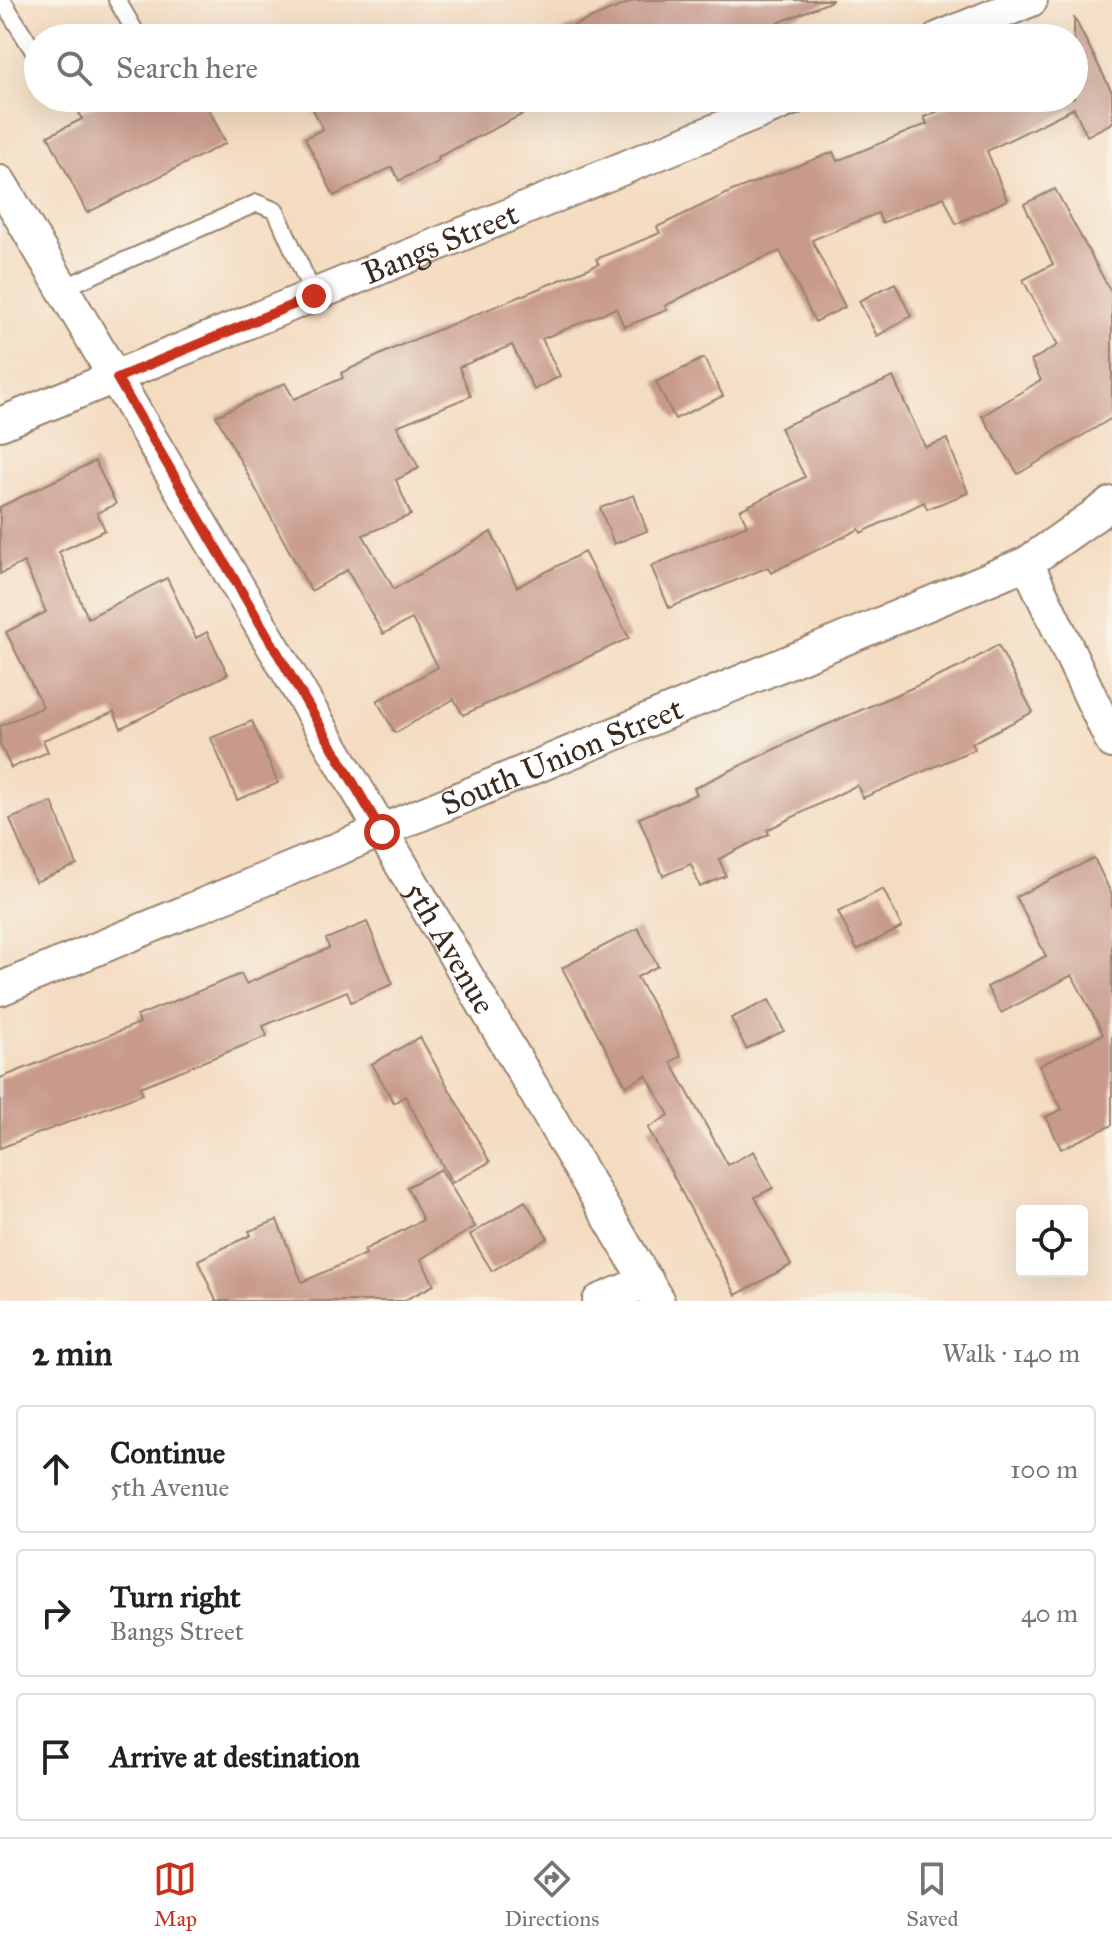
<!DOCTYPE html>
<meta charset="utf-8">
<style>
:root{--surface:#fff;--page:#f2f2f2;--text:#202124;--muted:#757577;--line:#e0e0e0;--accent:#c8321e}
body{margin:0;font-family:"IM FELL Great Primer",serif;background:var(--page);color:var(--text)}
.controls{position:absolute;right:24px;bottom:24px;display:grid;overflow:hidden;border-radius:8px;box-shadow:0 8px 32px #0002}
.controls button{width:72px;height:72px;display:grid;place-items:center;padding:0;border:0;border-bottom:2px solid var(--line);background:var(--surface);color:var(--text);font:40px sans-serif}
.stop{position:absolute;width:24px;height:24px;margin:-18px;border:6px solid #c8321e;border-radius:50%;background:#fff}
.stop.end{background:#c8321e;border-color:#fff;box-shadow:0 2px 8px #0008}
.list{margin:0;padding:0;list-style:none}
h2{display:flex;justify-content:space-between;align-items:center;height:104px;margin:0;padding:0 32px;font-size:34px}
h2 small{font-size:26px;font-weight:400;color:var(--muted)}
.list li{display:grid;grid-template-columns:52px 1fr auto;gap:24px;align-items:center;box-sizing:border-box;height:128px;margin:0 16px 16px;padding:0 16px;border:2px solid var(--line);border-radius:8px}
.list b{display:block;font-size:30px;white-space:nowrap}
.list p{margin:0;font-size:26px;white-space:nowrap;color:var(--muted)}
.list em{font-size:26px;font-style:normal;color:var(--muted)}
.icon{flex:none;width:44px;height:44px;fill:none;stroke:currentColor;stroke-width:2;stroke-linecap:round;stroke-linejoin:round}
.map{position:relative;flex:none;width:1112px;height:1301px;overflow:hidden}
.search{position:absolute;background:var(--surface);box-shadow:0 8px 32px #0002;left:24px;right:24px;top:24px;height:88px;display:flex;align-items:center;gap:20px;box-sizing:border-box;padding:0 28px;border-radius:44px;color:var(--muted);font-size:30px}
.sheet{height:536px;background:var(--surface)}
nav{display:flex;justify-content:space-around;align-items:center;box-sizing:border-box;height:112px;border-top:2px solid var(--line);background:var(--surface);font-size:22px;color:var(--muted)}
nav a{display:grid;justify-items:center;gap:4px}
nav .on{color:var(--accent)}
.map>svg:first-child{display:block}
.building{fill:#c89a8b}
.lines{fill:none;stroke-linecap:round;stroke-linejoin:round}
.service-casing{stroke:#988370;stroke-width:20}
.minor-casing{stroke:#988370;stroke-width:36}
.service{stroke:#fff;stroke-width:16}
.minor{stroke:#fff;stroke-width:32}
.route{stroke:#c8321e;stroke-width:10}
.labels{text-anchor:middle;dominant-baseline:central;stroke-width:7;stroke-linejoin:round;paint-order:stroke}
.street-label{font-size:32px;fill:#3b2a1e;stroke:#f7f3e8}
</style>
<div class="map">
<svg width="1112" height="1301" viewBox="0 0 1112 1301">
<rect width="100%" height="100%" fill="#f7f3e8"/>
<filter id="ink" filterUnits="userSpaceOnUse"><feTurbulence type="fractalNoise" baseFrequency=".0125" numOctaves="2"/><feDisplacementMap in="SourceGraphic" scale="16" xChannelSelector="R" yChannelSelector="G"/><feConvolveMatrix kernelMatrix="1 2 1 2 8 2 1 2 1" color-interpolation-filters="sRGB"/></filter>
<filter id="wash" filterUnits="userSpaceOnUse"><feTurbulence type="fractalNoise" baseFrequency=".006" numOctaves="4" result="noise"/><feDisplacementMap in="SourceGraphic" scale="32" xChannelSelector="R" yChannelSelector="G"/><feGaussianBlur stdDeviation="1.8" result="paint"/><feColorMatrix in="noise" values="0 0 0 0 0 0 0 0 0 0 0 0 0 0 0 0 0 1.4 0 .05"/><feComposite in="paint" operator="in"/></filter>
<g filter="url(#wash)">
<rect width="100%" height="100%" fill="#f4dcc1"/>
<g id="blocks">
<path class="building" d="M635,0H832V1L741,38H544Z
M1074,17L1112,92V123L1087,136L1074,108L987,151L1007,200L956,224L944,197L882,223L878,213L812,240L845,307L815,322L780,251L730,272L665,306L667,310L624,327L616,308L542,339L560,376L534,390L512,345L459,367L471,396L397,426L419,468L396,480L411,515L363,535L394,589L491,532L517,587L584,552L629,638L463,715L454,699L395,733L377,701L438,667L412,619L383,634L347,570L311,591L216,416L285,383L294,399L343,378L341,373L401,345L599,264L596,259L660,233L657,227L732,191L833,152L837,161L927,124L924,117L970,98H1074Z
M108,98H203L226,143L87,213L48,136L82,119L79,113Z
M307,98H555L438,157L439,160L399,181L392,167L334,196L305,138L323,129Z
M1055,189L1112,294V418L1018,474L982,416L1041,380L1031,361L1058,345L1023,280L1053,264L1024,204Z
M895,283L911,316L877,336L859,301Z
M704,358L723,396L675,419L656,382Z
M893,377L925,447L947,439L968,493L927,509L924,502L861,533L859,529L771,573L768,567L669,608L651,566L747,525L740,510L805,477L780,428Z
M95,461L116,504L97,513L105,530L59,552L88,618L167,578L196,638L207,632L228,674L121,728L114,712L43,740L48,752L11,768L0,744V726L43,707L6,632L46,612L24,562L0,574V507Z
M634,495L647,531L614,544L600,508Z
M998,645L1033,712L972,743L975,749L863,798L857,785L767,830L769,834L719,859L726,876L700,887L691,864L663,876L639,818L697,794L694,788L808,733L960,667Z
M252,721L278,783L237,800L211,738Z
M52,802L77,865L35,882L10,819Z
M1094,858L1112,895V1125L1061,1149L1046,1117L1062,1109L1039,1066L1103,1034L1072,975L1001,1013L987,987L1046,956L1016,897Z
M883,889L902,927L857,950L838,912Z
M367,922L393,984L351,1002L347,991L263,1026L267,1036L140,1087L143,1094L0,1148V1078L140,1023L137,1016L241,974L246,984L329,948L326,939Z
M638,928L658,966L637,977L681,1056L671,1062L728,1165L754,1151L773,1188L755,1197L791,1265L736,1295L648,1128L669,1115L646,1075L626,1086L562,968Z
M769,1000L784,1031L746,1049L731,1018Z
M420,1037L490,1162L452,1183L405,1096L394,1103L372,1064Z
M441,1169L475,1227L421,1259L434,1285L403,1301H216L198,1260L251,1235L249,1231L277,1220L302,1282L366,1254L364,1250L423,1220L407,1187Z
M525,1201L548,1238L492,1271L470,1235Z"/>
</g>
</g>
<g filter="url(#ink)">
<use href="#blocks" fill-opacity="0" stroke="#988370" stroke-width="2"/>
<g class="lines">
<g class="service-casing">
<path id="service" d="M2,0L38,58
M117,0L136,33L125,38
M63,288L257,203L276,211L314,296"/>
</g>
<g class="minor-casing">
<g id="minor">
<path d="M939,38L1031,0"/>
<path id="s1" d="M0,182L658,1301"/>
<path id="s2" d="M0,424L794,98"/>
<path d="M1027,563L1112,742"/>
<path id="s3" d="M0,989L1027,563L1112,503"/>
<path d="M599,1301L647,1281"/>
</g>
</g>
<use href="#service" class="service"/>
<use href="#minor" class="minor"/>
</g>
</g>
<g class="lines" filter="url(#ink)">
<path class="route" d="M314,296L117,378L382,832"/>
</g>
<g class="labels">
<g class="street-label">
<text stroke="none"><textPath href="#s2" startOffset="476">Bangs Street</textPath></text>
<text stroke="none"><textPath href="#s3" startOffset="608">South Union Street</textPath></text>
<text stroke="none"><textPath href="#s1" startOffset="888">5th Avenue</textPath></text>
</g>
</g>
</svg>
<div class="controls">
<button><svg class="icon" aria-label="locate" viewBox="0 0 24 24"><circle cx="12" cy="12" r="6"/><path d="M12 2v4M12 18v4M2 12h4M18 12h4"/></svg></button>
</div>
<div class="stop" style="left:382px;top:832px"></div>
<div class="stop end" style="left:314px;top:296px"></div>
<div class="search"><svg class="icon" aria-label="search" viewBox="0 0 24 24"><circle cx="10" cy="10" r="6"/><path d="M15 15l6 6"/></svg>Search here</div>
</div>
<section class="sheet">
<h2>2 min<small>Walk · 140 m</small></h2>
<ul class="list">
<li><svg class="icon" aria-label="ahead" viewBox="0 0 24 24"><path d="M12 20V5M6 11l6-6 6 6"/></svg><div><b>Continue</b><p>5th Avenue</p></div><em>100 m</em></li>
<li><svg class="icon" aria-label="right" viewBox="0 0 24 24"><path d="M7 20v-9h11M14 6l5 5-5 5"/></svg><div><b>Turn right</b><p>Bangs Street</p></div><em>40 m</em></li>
<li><svg class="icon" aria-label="arrive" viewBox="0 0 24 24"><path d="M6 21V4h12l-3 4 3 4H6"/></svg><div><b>Arrive at destination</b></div></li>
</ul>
</section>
<nav>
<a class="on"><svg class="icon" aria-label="map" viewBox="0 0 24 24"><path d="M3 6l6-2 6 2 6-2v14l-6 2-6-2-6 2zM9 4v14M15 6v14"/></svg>Map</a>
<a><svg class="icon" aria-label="directions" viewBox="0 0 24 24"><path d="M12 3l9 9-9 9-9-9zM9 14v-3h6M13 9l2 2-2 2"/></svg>Directions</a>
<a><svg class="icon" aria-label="saved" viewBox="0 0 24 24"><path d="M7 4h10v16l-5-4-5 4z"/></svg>Saved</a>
</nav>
